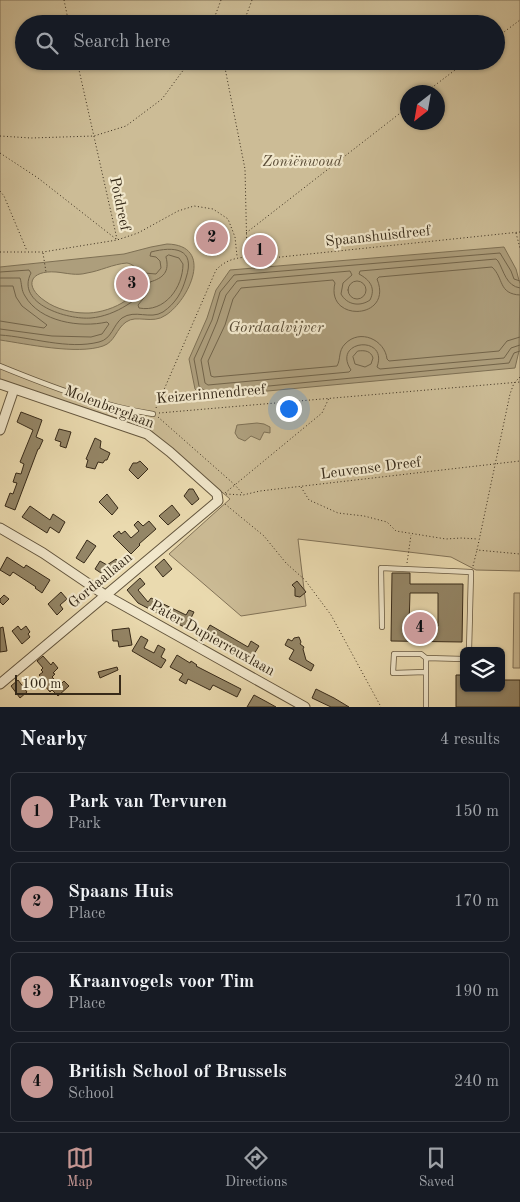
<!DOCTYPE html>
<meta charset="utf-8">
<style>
:root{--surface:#171b24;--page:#20242c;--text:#f1f3f6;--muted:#9ea1a6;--line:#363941;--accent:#c59692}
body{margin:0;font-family:"Old Standard TT",serif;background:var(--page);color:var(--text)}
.controls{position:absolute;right:15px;bottom:15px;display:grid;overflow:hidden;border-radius:8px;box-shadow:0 1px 4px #0004}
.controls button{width:45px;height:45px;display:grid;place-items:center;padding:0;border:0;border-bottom:1px solid var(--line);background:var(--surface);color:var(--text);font:25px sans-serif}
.compass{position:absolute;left:400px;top:85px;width:45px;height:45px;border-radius:50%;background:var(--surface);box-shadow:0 1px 4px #0004;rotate:211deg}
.scale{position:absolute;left:15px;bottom:12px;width:106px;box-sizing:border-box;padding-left:5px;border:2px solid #372a19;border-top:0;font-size:14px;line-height:18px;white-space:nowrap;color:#372a19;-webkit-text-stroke:4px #f1e7cb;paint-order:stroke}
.you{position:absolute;left:288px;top:408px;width:18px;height:18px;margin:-12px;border:4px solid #fff;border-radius:50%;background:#1a73e8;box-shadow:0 0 0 8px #1a73e833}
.badge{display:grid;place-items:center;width:32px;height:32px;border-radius:50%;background:var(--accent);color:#111;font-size:16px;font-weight:700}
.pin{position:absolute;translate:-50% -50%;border:2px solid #fff;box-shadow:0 1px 5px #0006}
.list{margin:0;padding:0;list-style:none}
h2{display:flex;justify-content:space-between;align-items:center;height:65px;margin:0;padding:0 20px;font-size:21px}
h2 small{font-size:16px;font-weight:400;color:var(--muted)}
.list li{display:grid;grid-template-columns:32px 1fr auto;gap:15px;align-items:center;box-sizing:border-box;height:80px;margin:0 10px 10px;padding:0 10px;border:1px solid var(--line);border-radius:8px}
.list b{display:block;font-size:19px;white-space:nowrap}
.list p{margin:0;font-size:16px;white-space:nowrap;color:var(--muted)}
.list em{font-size:16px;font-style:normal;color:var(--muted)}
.icon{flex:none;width:28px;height:28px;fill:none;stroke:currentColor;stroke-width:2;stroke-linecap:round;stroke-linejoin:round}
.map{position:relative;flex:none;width:520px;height:707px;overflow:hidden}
.search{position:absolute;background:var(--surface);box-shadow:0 1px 4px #0004;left:15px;right:15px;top:15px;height:55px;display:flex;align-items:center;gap:12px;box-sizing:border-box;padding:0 18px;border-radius:28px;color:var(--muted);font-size:19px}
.sheet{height:425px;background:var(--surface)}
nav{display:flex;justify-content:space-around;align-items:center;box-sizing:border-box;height:70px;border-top:1px solid var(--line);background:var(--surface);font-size:14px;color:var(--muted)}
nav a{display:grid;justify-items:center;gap:2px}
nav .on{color:var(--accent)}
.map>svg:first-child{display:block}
.green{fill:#ccbc96;stroke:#827358;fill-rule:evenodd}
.water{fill:#ad9e7c;stroke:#7e7054;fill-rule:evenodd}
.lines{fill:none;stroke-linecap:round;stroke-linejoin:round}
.shore{stroke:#72644a;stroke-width:1}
.building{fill:#948667;stroke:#372a19;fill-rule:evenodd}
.service-casing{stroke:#64563e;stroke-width:6}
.minor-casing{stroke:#64563e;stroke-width:11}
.path{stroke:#372a19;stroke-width:1;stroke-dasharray:1 2.5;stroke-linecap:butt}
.service{stroke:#f1e7cb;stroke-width:4.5}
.minor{stroke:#f1e7cb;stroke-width:9}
.labels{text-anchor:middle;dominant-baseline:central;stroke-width:4.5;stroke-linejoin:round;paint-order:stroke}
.park-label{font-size:15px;font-style:italic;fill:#5c4e38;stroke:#f1e7cb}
.street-label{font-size:15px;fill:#372a19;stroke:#f1e7cb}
.water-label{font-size:16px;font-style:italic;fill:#5a4d37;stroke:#f1e7cb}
</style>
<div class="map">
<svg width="520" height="707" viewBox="0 0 520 707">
<rect width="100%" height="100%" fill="#eadaaf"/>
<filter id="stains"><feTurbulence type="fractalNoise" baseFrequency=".004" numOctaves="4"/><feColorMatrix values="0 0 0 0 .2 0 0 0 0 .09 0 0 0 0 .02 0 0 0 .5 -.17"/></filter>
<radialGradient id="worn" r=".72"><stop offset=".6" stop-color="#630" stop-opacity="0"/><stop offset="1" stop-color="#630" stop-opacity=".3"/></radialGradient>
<path class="green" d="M0,0H520V571L476,570L451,557L298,539L306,606L241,616L169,554L230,499L149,429L0,380ZM24,24H496V61H24ZM408,92H438V122H408Z
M514,593H520V668H513Z"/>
<path class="water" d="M167,244C215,245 189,300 166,315C152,325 137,314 126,322C116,329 115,342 103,346C77,355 27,344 0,340V267L124,254L151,247ZM127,263C132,264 136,267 138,272C146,299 105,314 85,313C72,313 56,309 45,301C23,286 30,270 56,272C67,273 76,276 87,273C100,271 113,264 127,263Z
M504,247L516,269L520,284L519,351L515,368L203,397L195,389L189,359L207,318L216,290L230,270Z
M257,423L264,424L270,427V433L264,432L260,440L251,436L245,441L238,438L235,433L237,425Z"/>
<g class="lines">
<path class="shore" d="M169,255L179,258L183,264C183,287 165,313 139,308L138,305L147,294L150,282C163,278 170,272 166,257Z
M0,272L29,270L31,273C15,304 68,320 91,318C103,317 116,312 127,305C132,302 138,298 141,292C144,286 143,279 144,273L156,274L161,268L160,261L156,257L150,256L151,252C174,246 196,248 186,278C182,292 176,303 163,312C150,320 135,309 122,318C113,325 112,339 99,342C68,350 31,337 0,335
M0,278H20C22,284 21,290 25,296C40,322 80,328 107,322L109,324L102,334L91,337L52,336L0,329
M348 290a9 9 0 1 1 18 0a9 9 0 1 1-18 0Z
M520,281L514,279L511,271L500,253L234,275L220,292L212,320L194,359L199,386L206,392L509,363L514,353L520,351
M0,286H13L16,297L22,306L47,325L44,328L0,321
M520,288C506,286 504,271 498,261L496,259L360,271L359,274C370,280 376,288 370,300C360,307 347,305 341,294L343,283L352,275L350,271L237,281L226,295L217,322L201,360L205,383L208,385L349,372L351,370C331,340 389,334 377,367L380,369L504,358L511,348L520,345
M520,295C498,294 504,278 492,267L379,277L377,279C394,320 325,323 335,283L333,280L241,288L233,299L225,325L208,361L211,376L214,377L337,366C341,359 338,351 345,344C360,328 385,340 387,359L389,361L499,351L507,341L520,337
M358,351C365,350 371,351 373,358L371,364L365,367L355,364L353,357Z"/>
</g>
<path class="building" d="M208,231L221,234L219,244L206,241Z
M21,412L42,420L36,437L43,440L39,449H38L15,510L5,506L10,493L13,494L17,483L13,482L16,473L21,474L24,464L20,462L33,430L17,422Z
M59,429L71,432L66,448L60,446L61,442L55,440Z
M95,438L101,441L100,448L110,453L107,460H105L103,463L98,462L95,469L86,467L88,460L86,459Z
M140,461L148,469L138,479L129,470L133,463H137Z
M189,489H193L199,499L192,505L184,496Z
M107,494L118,508L112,515L99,502Z
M172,505L180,515L168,525L159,516Z
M30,506L50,520L53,514L65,522L59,533L50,527L47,533L22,517Z
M138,521L143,526L149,521L156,529L139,544L140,545L131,554L113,536L119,531L121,534L125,531L131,538L139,531L134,525Z
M87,540L96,546L84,563L76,558Z
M7,557L24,568L26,565L50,580L42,593L35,588L36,587L13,572L10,576L0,570Z
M116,559L122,566L107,577L95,569L100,561L107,565Z
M164,559L172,569L163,577L155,567Z
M392,573H410V584H463L462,642L391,641ZM410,593H438V626L409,625Z
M140,578L145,584L138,590L148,602L151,598L186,615L189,610L194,612L186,628L138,603L127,590Z
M297,581L306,592L300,597L295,596V588L292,585Z
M61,592L67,599L60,605L63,609L57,615L48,604Z
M4,595L9,599L3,605L0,602V599Z
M210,625L248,647L251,641L259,646L254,654L252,653L249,657L246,658L245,655L222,643L221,640L206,632Z
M18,626L21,630L26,626L30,632L28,634L30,637L22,644L12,631Z
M3,627L7,651L0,652V628Z
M129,628L132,645L119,647L118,641H113L112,630Z
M141,636L148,640L144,648L154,653L158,645L165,649L161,657L166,660L161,668L132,651Z
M299,637L301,642L300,644L304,647L303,649L306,660L314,665L311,671L289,659L294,650L285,645L288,639L292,641L294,638Z
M177,655L190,663L191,661L197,665L196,666L241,689L237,697L213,685L210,690L188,679L186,684L179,680L183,674L170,667Z
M43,656L51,665L53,662L58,668L53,673L55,674L52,677L60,685L64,681L69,686L58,696L52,690L50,692L45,686L47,684L39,675L43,672L41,670L43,668L37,661Z
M117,667L118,670L100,678L98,672Z
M456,675H464V688H501V680H520V707H456Z
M18,680L27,692L20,698L11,686Z
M316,689L334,698L349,707H331L312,698Z
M254,695L267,702L276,707H247Z"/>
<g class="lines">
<g class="service-casing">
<path id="service" d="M0,366C49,386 101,406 153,414
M382,627L381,568L471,572L469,651
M426,672L393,673L394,654H421L426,658
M426,707V658L464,659"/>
</g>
<g class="minor-casing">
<path id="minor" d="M0,384L147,434L170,452L217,494L218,501L0,684
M0,430L14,389
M0,528L43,553L105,595L305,707"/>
</g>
<path class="path" d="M64,0L69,24
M212,24L221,0
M243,24L252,0
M496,38L520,20
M77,61L117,239
M228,61L225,68L245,169L247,256
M426,92L467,61
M0,136L31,138L94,136L126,126L162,99L190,61
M0,153L38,178L116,239
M0,191L4,196L27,251
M246,233L408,107
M516,233L520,248
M0,252H43L117,240L138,233L178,211L194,206L213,209L228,219L235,237L237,256
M43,253L46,272
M520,377L514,383L510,394L477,550L520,554
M156,408L216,270C231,254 250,257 271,258L520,232
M159,413L520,382
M158,417L235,485L242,493
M301,487L309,500L338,513L364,516L387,522L396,531L446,539L461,538L478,539
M225,493L322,413L329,398
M226,494L243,495L260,491L520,461
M225,504L264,536L286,563L305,580L331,615L381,707
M407,563L411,535
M473,566L477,550"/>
<use href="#service" class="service"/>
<use href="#minor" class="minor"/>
</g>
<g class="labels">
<g class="park-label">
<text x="302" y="162">Zoniënwoud</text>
</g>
<g class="street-label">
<text transform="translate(119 204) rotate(78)">Potdreef</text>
<text transform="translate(378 237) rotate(-6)">Spaanshuisdreef</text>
<text transform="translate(211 395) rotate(-5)">Keizerinnendreef</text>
<text transform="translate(109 408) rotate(21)">Molenberglaan</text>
<text transform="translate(371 469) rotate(-7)">Leuvense Dreef</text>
<text transform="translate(101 581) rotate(-40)">Gordaallaan</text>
<text transform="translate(212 639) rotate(29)">Pater Dupierreuxlaan</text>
</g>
<g class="water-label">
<text x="276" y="328">Gordaalvijver</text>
</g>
</g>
<rect width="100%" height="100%" filter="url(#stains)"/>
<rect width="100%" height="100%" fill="url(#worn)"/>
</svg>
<div class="controls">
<button><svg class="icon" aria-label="layers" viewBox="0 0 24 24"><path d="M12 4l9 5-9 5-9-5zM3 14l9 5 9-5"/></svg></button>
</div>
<svg class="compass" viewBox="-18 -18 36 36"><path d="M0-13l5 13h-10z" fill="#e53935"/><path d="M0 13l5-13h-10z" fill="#9ea1a6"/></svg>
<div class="scale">100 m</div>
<div class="you"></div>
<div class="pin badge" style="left:260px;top:251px">1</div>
<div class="pin badge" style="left:212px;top:238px">2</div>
<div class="pin badge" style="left:132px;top:284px">3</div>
<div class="pin badge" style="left:420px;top:628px">4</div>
<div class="search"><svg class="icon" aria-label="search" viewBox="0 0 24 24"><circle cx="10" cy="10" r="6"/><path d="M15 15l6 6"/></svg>Search here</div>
</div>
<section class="sheet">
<h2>Nearby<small>4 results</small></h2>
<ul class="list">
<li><span class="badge">1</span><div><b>Park van Tervuren</b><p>Park</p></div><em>150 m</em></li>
<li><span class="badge">2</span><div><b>Spaans Huis</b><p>Place</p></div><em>170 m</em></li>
<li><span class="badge">3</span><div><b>Kraanvogels voor Tim</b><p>Place</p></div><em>190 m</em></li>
<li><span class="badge">4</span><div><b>British School of Brussels</b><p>School</p></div><em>240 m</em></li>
</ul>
</section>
<nav>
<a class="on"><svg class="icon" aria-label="map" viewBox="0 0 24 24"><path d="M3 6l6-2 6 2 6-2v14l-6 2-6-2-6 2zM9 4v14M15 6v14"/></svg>Map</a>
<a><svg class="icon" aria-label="directions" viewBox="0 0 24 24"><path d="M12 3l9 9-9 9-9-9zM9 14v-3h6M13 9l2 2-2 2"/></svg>Directions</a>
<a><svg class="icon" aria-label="saved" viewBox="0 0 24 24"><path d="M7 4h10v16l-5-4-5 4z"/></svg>Saved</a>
</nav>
